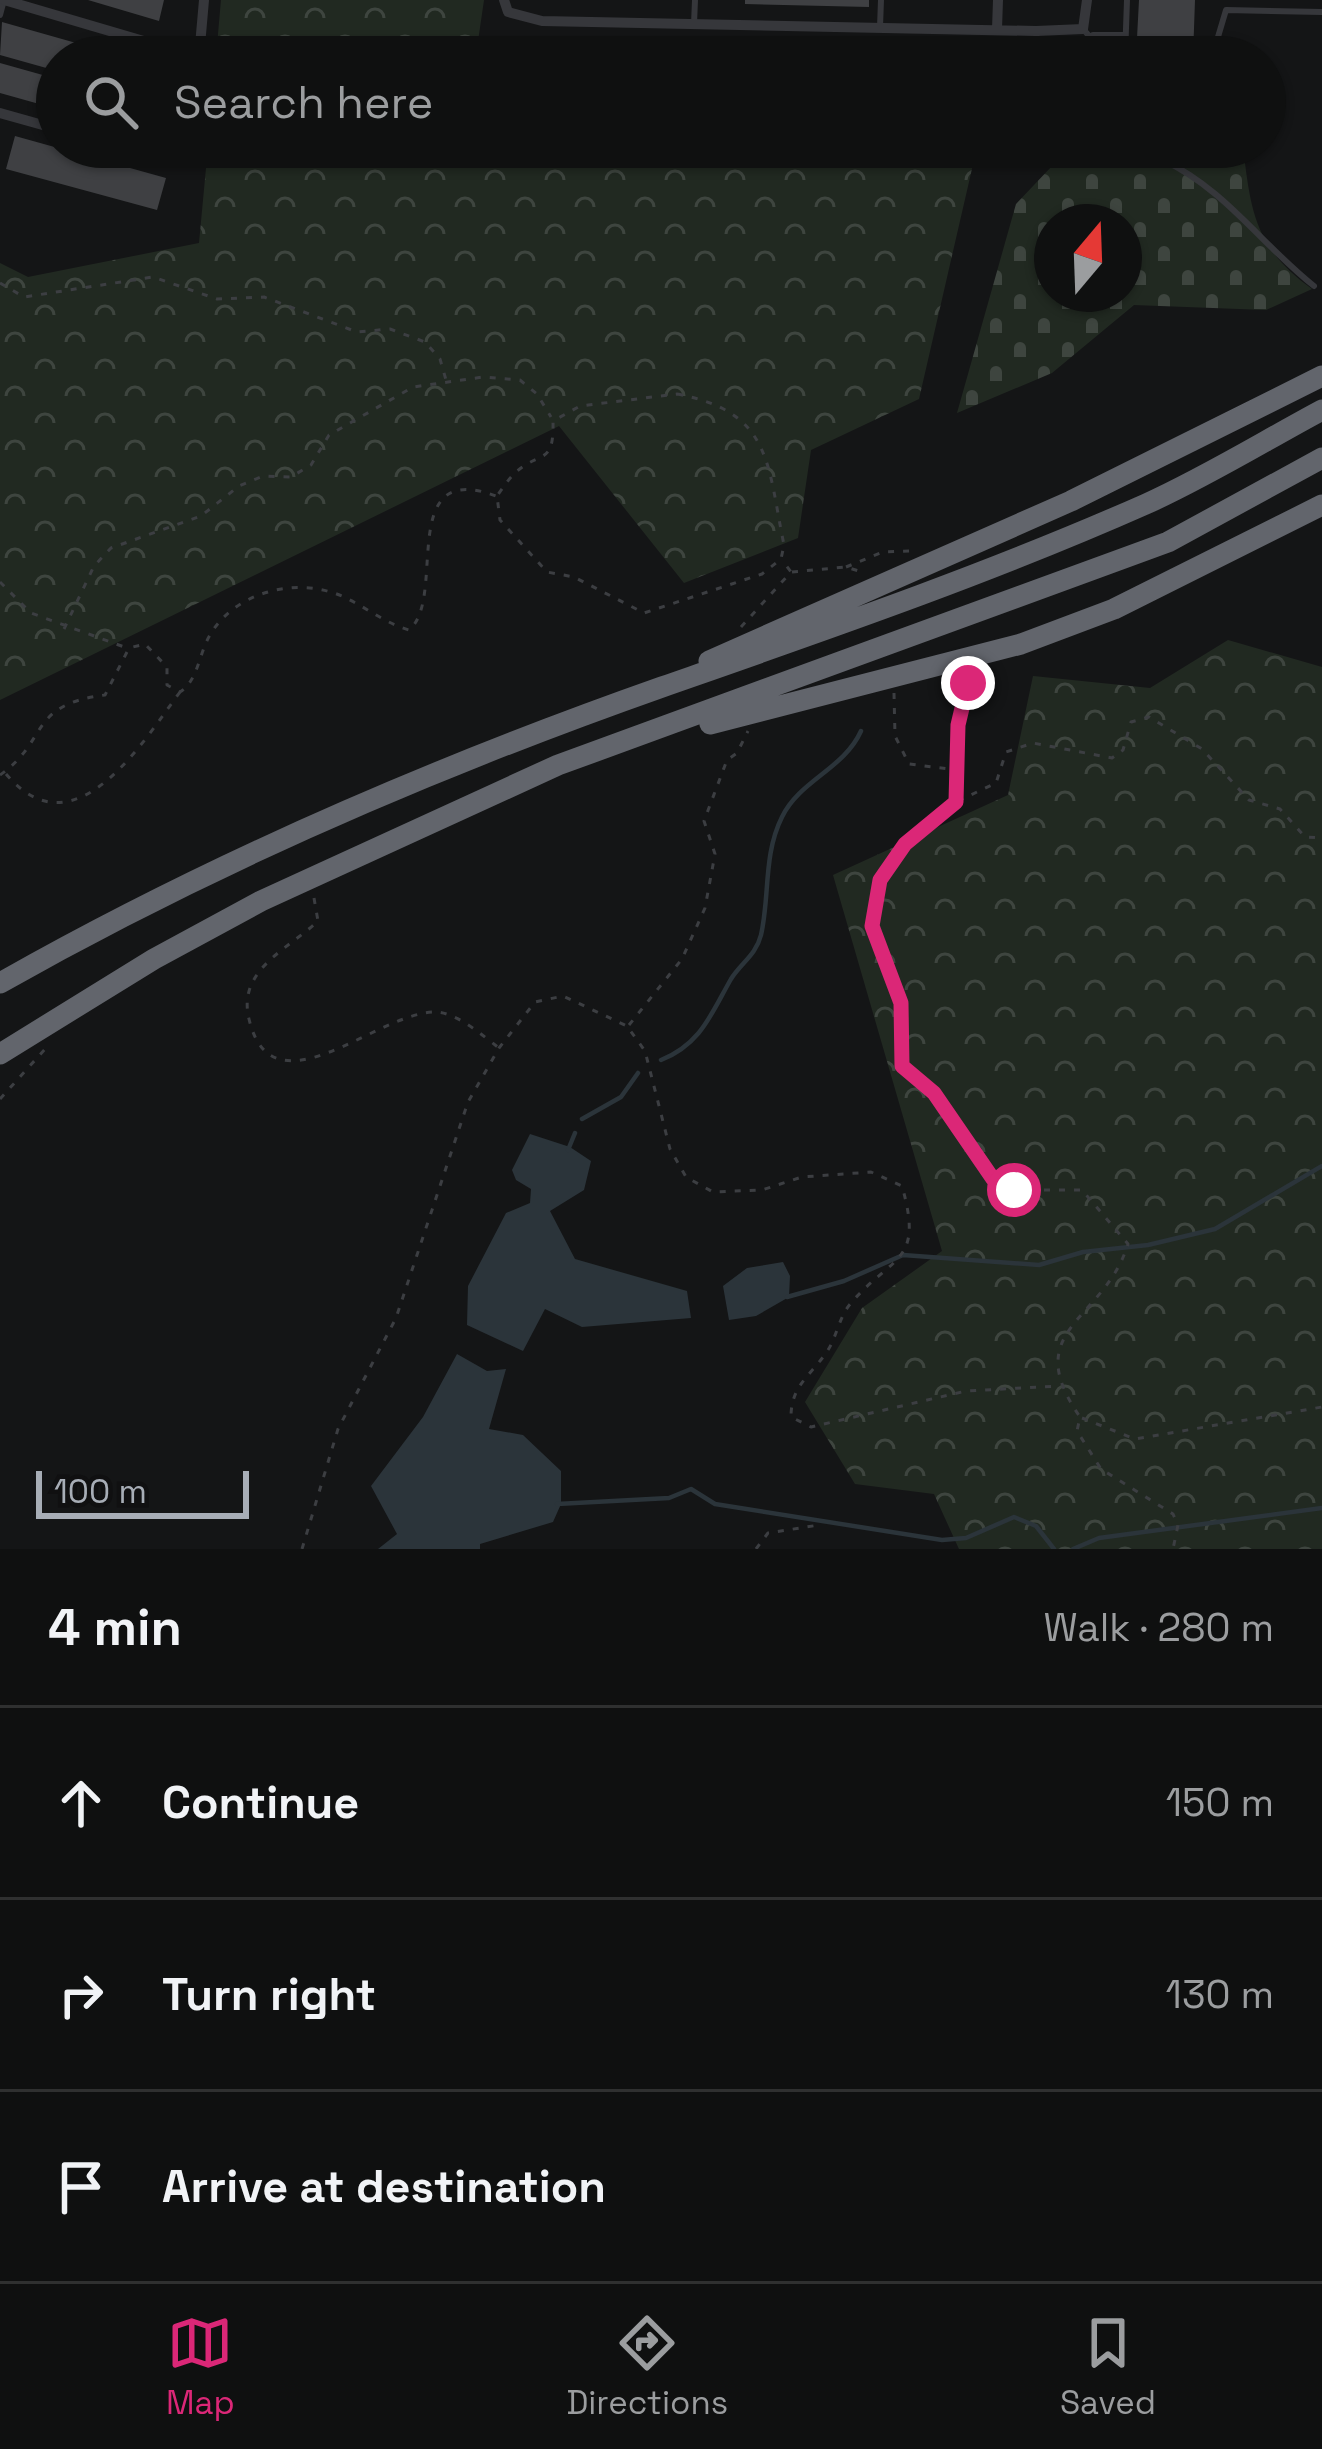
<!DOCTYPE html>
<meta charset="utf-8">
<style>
:root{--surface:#0f1010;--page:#1d1e1e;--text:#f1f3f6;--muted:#9b9d9f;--line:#2f3030;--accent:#db2777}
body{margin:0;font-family:"Space Grotesk",sans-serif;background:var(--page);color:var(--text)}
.compass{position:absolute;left:1034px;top:204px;width:108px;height:108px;border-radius:50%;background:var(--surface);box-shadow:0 3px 9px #0004;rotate:19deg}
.scale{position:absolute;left:36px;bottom:30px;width:213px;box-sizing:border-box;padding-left:12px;border:6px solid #a7adb6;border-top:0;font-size:33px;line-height:42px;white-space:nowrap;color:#a7adb6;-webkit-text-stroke:9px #101011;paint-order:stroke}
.stop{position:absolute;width:36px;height:36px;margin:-27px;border:9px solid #db2777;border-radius:50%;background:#fff}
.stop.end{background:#db2777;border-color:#fff;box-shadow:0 3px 12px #0008}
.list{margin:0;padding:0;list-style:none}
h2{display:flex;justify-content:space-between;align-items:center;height:156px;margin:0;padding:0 48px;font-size:51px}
h2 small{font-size:39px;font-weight:400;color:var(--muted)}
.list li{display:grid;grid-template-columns:78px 1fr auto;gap:36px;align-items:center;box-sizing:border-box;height:192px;padding:0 48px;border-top:3px solid var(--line)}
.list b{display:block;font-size:45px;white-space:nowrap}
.list em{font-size:39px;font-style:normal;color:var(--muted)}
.icon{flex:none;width:66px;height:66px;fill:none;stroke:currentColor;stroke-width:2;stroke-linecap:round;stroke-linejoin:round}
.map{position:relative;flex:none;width:1322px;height:1549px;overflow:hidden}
.search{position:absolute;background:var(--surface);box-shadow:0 3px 9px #0004;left:36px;right:36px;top:36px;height:132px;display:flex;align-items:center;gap:30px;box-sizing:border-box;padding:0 42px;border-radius:66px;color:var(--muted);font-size:45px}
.sheet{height:732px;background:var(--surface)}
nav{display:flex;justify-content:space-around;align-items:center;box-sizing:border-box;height:168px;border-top:3px solid var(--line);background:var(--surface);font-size:33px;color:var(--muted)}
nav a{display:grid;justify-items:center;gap:6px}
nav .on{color:var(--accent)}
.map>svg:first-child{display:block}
.forest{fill:url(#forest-crowns)}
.cemetery{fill:url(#cemetery-stones);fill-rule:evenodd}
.water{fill:#2b343a}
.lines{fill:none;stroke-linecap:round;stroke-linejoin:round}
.stream{stroke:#2b343a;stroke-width:4.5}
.building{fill:#3f4043}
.path{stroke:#3c3e42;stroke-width:3;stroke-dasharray:6 9;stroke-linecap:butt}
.service{stroke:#36373b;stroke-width:6}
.minor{stroke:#36373b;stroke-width:10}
.motorway{stroke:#62656c;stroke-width:21}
.route{stroke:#db2777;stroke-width:15}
</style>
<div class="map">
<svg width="1322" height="1549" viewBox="0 0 1322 1549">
<defs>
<pattern id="forest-crowns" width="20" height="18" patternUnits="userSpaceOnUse" patternTransform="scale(3)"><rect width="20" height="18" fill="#212921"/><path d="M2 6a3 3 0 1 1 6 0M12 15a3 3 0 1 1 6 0" fill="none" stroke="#3e453f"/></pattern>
<pattern id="cemetery-stones" width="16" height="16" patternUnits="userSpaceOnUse" patternTransform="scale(3)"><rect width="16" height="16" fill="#212921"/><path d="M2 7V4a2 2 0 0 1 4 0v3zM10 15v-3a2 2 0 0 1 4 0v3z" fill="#3e453f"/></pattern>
</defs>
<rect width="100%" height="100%" fill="#141516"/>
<path class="forest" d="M221,0H484L478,41L940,57H216Z
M208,147H977L919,399L811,450L798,538L684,583L559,426L0,700V263L28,277L199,243Z
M1228,640L1322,667V1549H959L934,1494L855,1484L805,1402L862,1308L942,1251L833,875L1008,795L1033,676L1150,688Z"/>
<path class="cemetery" d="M1070,147H1243C1251,213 1255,248 1312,289L1266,310L1134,305L1052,373L957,413L1016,204ZM1052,222H1124V294H1052Z"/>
<path class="water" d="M530,1134L570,1147L591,1161L584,1190L550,1211L575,1259L687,1291L691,1318L582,1327L545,1309L523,1351L467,1325L468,1286L506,1213L530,1203L531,1189L516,1180L512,1170Z
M783,1262L790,1276L789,1297L756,1316L729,1320L723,1286L747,1268Z
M457,1354L487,1371L506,1369L489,1429L523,1435L561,1471V1504L553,1522L480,1544V1549H378L397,1534L371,1486L423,1417Z"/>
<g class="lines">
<path class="stream" d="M661,1060C701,1044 711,1014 731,979C741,963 756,955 761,935C770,896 763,855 782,817C800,780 844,769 861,731
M582,1119L621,1097L638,1073
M568,1150L575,1133
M787,1297L844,1281L903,1255L1039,1265L1083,1252L1148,1245L1215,1229L1322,1166
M557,1504L669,1498L691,1489L715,1504L942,1540L966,1538L1014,1517L1036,1526L1054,1549
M1073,1549L1099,1538L1322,1508"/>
</g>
<path class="building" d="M88,0H164L159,21Z
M745,0H869V7L745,4Z
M1139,0H1195L1193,57H1136Z
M2,22L122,56V57H57V71L0,55Z
M0,63L57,79V109L0,93Z
M15,136L166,178L157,210L6,169Z"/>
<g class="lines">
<path class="path" d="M0,283L24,297L153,277L217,299L264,297L357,332L390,329L425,342L440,359L446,380
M677,394C772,412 767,463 784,545L781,559L762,574L644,613L574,577L547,572L500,520L497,496C502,489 509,478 516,472C541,450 554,466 553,421L580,406Z
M846,567L883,552L910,551
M792,572L846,567L865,573
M0,582L31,613L127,648
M741,627L791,572L782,560
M64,629L94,566L111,548L201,516L239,486L263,476L291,477L311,465L329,435L413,387L483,377L520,380L537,394L551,417
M969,675L958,725L956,802L905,844L880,880L872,926L901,1003L902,1066L934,1093L993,1179L1014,1190H1082L1128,1244C1104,1322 1018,1328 1080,1417L1077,1431L1101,1469L1173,1514L1178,1525L1173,1549
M894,693L895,736L909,764L957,770
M6,774C75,856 144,740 180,692
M0,775C50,740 27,705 105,695L129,648L145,644L167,667V685L180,692C198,681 199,653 210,635C233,595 288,578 334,593C360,602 381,622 409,630C448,598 395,458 496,496
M958,801L996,783L1006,752L1033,743L1112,758L1123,750L1131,722L1149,717L1202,749L1249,800L1280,809L1305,837L1322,838
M314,898L318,921C287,950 237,970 249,1019C272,1117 377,1012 435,1012C456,1012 482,1035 499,1048
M629,1025L682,959L705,908L715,854L704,821L727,760L737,753L748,731
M0,1099L46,1048
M1082,1418L1135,1439L1322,1407
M302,1549L338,1429L396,1318L468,1102L499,1048L535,1002L563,996L627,1026L645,1051L670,1149L686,1177L713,1192L762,1190L802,1177L871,1172L902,1186C924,1264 893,1254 851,1303C838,1318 837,1338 826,1353C810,1376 791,1386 791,1417L811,1427L966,1391L1058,1386
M756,1549L768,1533L819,1525"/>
<path class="service" d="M0,15L4,0
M694,24L695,0
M880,27L881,0
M1083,29L1098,46L1124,51
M1036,31L1038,57
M1093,35H1125
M1125,57L1127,0
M1212,57L1226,10L1322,12
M1108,147C1125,153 1146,152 1163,160C1225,189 1262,245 1314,286"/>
<path class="minor" d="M4,0L198,57
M504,0L508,12L542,21L1036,31L1083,29L1087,0
M997,29L998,0
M199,57L204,0
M0,113L57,129
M119,147L170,159L190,147"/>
<path class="motorway" d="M709,661L1071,501L1322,376
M710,724L1021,644L1114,609L1322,505
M0,983C210,864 435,767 662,687C825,630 988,574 1146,504C1206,477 1264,441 1322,410
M0,1054L154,959L261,901L558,765L1168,542L1322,458"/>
</g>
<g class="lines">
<path class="route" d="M968,683L958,725L956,802L905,844L880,880L872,926L901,1003L902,1066L934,1093L993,1179L1014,1190"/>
</g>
</svg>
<svg class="compass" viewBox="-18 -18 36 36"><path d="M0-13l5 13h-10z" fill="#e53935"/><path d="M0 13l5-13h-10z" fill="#9b9d9f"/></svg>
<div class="scale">100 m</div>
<div class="stop" style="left:1014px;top:1190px"></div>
<div class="stop end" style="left:968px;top:683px"></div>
<div class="search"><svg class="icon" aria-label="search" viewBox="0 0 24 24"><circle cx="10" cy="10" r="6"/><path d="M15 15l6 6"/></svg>Search here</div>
</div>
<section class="sheet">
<h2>4 min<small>Walk · 280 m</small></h2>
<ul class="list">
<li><svg class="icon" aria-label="ahead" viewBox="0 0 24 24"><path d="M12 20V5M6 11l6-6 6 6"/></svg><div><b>Continue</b></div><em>150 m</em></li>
<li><svg class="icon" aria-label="right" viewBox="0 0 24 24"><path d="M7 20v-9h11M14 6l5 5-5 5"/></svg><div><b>Turn right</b></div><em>130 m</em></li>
<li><svg class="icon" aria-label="arrive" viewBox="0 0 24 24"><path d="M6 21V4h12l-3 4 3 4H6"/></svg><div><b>Arrive at destination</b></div></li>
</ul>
</section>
<nav>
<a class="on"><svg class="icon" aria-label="map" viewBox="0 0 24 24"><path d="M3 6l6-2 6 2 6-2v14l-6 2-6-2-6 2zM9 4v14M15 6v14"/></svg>Map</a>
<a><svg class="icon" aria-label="directions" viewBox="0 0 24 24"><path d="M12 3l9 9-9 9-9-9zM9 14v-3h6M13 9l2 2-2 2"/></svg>Directions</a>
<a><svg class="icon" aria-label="saved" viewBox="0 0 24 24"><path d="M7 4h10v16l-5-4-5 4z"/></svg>Saved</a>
</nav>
